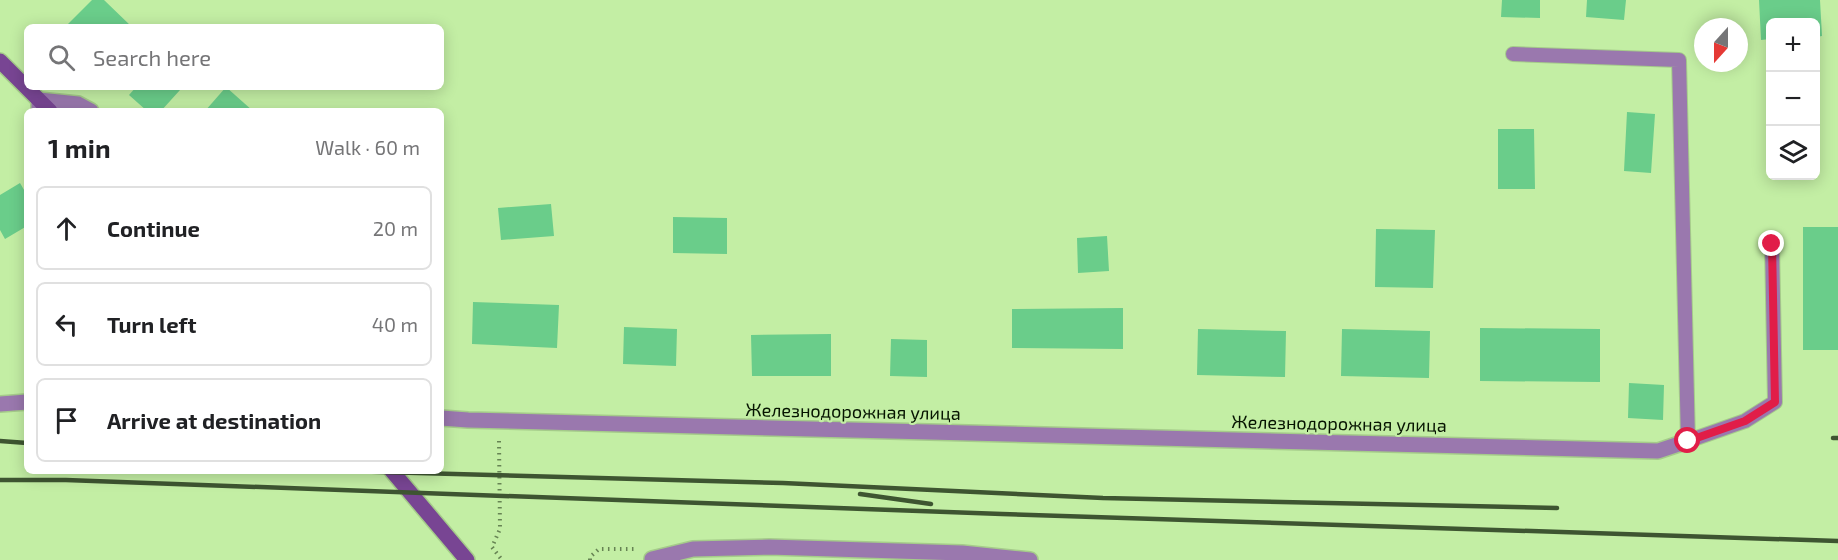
<!DOCTYPE html>
<meta charset="utf-8">
<style>
:root{--surface:#fff;--page:#f6f6f6;--text:#202124;--muted:#757577;--line:#e0e0e0}
body{margin:0;font-family:"Exo 2",sans-serif;background:var(--page);color:var(--text)}
.controls{position:absolute;right:18px;top:18px;display:grid;overflow:hidden;border-radius:9px;box-shadow:0 3px 15px #0003}
.controls button{width:54px;height:54px;display:grid;place-items:center;padding:0;border:0;border-bottom:2px solid var(--line);background:var(--surface);color:var(--text);font:30px sans-serif}
.compass{position:absolute;left:1694px;top:18px;width:54px;height:54px;border-radius:50%;background:var(--surface);box-shadow:0 3px 15px #0003;rotate:201deg}
.stop{position:absolute;width:18px;height:18px;margin:-14px;border:4px solid #e11d48;border-radius:50%;background:#fff}
.stop.end{background:#e11d48;border-color:#fff;box-shadow:0 2px 6px #0008}
.list{margin:0;padding:0;list-style:none}
h2{display:flex;justify-content:space-between;align-items:center;height:78px;margin:0;padding:0 24px;font-size:26px}
h2 small{font-size:20px;font-weight:400;color:var(--muted)}
.list li{display:grid;grid-template-columns:39px 1fr auto;gap:18px;align-items:center;box-sizing:border-box;height:84px;margin:0 12px 12px;padding:0 12px;border:2px solid var(--line);border-radius:9px}
.list b{display:block;font-size:22px;white-space:nowrap}
.list em{font-size:20px;font-style:normal;color:var(--muted)}
.icon{flex:none;width:33px;height:33px;fill:none;stroke:currentColor;stroke-width:2;stroke-linecap:round;stroke-linejoin:round}
.map{position:relative;flex:none;width:1838px;height:560px;overflow:hidden}
.search{position:absolute;background:var(--surface);box-shadow:0 3px 15px #0003;left:24px;top:24px;width:420px;height:66px;display:flex;align-items:center;gap:15px;box-sizing:border-box;padding:0 21px;border-radius:9px;color:var(--muted);font-size:22px}
.panel{position:absolute;background:var(--surface);box-shadow:0 3px 15px #0003;left:24px;top:108px;width:420px;height:366px;border-radius:9px}
.map>svg:first-child{display:block}
.building{fill:#6acd8a}
.lines{fill:none;stroke-linecap:round;stroke-linejoin:round}
.lane-casing{stroke:#a5cb8a;stroke-width:16}
.street-casing{stroke:#a5cb8a;stroke-width:18}
.secondary-casing{stroke:#a5cb8a;stroke-width:18}
.path{stroke:#668353;stroke-width:4;stroke-dasharray:1.5 4.5;stroke-linecap:butt}
.lane{stroke:#9a78ae;stroke-width:14}
.street{stroke:#9a78ae;stroke-width:15}
.secondary{stroke:#784593;stroke-width:15}
.rail{stroke:#3e5531;stroke-width:4.5}
.route{stroke:#e11d48;stroke-width:8}
.labels{text-anchor:middle;dominant-baseline:central;stroke-width:4.5;stroke-linejoin:round;paint-order:stroke}
.street-label{font-size:18px;fill:#061400;stroke:#c3eea4}
</style>
<div class="map">
<svg width="1838" height="560" viewBox="0 0 1838 560">
<rect width="100%" height="100%" fill="#c3eea4"/>
<path class="building" d="M92,0H104L132,27H69L67,25Z
M1502,0H1540V18L1501,17Z
M1587,0H1626L1624,20L1586,17Z
M1759,0H1820L1822,36L1816,37V22H1770V39L1761,40Z
M136,87H176L180,90L161,111H147L129,95Z
M226,87L253,111H205Z
M1627,112L1655,114L1651,173L1624,171Z
M1498,129H1534L1535,189H1498Z
M20,183L27,195V226L5,239L0,230V195Z
M551,204L554,236L501,240L498,208Z
M673,217L727,218V254L673,253Z
M1803,227H1838V350H1803Z
M1376,229L1435,230L1433,288L1375,287Z
M1107,236L1109,271L1078,273L1077,238Z
M473,302L559,305L557,348L472,344Z
M1123,308V349L1012,348V309Z
M624,327L677,329L676,366L623,364Z
M1480,328L1600,329V382L1480,381Z
M1198,329L1286,331L1285,377L1197,375Z
M1342,329L1430,331L1429,378L1341,376Z
M831,334V376H752L751,335Z
M891,339L927,340V377L890,376Z
M1629,383L1664,385L1663,420L1628,418Z"/>
<g class="lines">
<g class="lane-casing">
<path id="lane" d="M1513,54L1679,60L1688,441L1745,421L1775,402L1772,245"/>
</g>
<g class="street-casing">
<path id="street" d="M39,111V100L78,104L91,111
M0,404L27,402
M441,418L468,420L1658,451L1688,441
M652,559L693,549L769,547L962,553L1030,560"/>
</g>
<g class="secondary-casing">
<path id="secondary" d="M0,61L50,111
M392,471L467,560"/>
</g>
<path class="path" d="M499,441L500,529L492,547L502,560
M590,560V557L599,549H635"/>
<use href="#lane" class="lane"/>
<use href="#street" class="street"/>
<use href="#secondary" class="secondary"/>
<path class="rail" d="M1833,438H1838
M0,441L27,443
M344,471L783,483L1103,498L1557,508
M0,480H66L1002,514L1838,541
M860,494L931,504"/>
</g>
<g class="lines">
<path class="route" d="M1688,441L1745,421L1775,402L1772,244"/>
</g>
<g class="labels">
<g class="street-label">
<text transform="translate(853 411) rotate(1)">Железнодорожная улица</text>
<text transform="translate(1339 423) rotate(1)">Железнодорожная улица</text>
</g>
</g>
</svg>
<div class="controls">
<button>+</button>
<button>−</button>
<button><svg class="icon" aria-label="layers" viewBox="0 0 24 24"><path d="M12 4l9 5-9 5-9-5zM3 14l9 5 9-5"/></svg></button>
</div>
<svg class="compass" viewBox="-18 -18 36 36"><path d="M0-13l5 13h-10z" fill="#e53935"/><path d="M0 13l5-13h-10z" fill="#757577"/></svg>
<div class="stop" style="left:1688px;top:441px"></div>
<div class="stop end" style="left:1772px;top:244px"></div>
<div class="search"><svg class="icon" aria-label="search" viewBox="0 0 24 24"><circle cx="10" cy="10" r="6"/><path d="M15 15l6 6"/></svg>Search here</div>
<section class="panel">
<h2>1 min<small>Walk · 60 m</small></h2>
<ul class="list">
<li><svg class="icon" aria-label="ahead" viewBox="0 0 24 24"><path d="M12 20V5M6 11l6-6 6 6"/></svg><div><b>Continue</b></div><em>20 m</em></li>
<li><svg class="icon" aria-label="left" viewBox="0 0 24 24"><path d="M17 20v-9H6M10 6l-5 5 5 5"/></svg><div><b>Turn left</b></div><em>40 m</em></li>
<li><svg class="icon" aria-label="arrive" viewBox="0 0 24 24"><path d="M6 21V4h12l-3 4 3 4H6"/></svg><div><b>Arrive at destination</b></div></li>
</ul>
</section>
</div>
